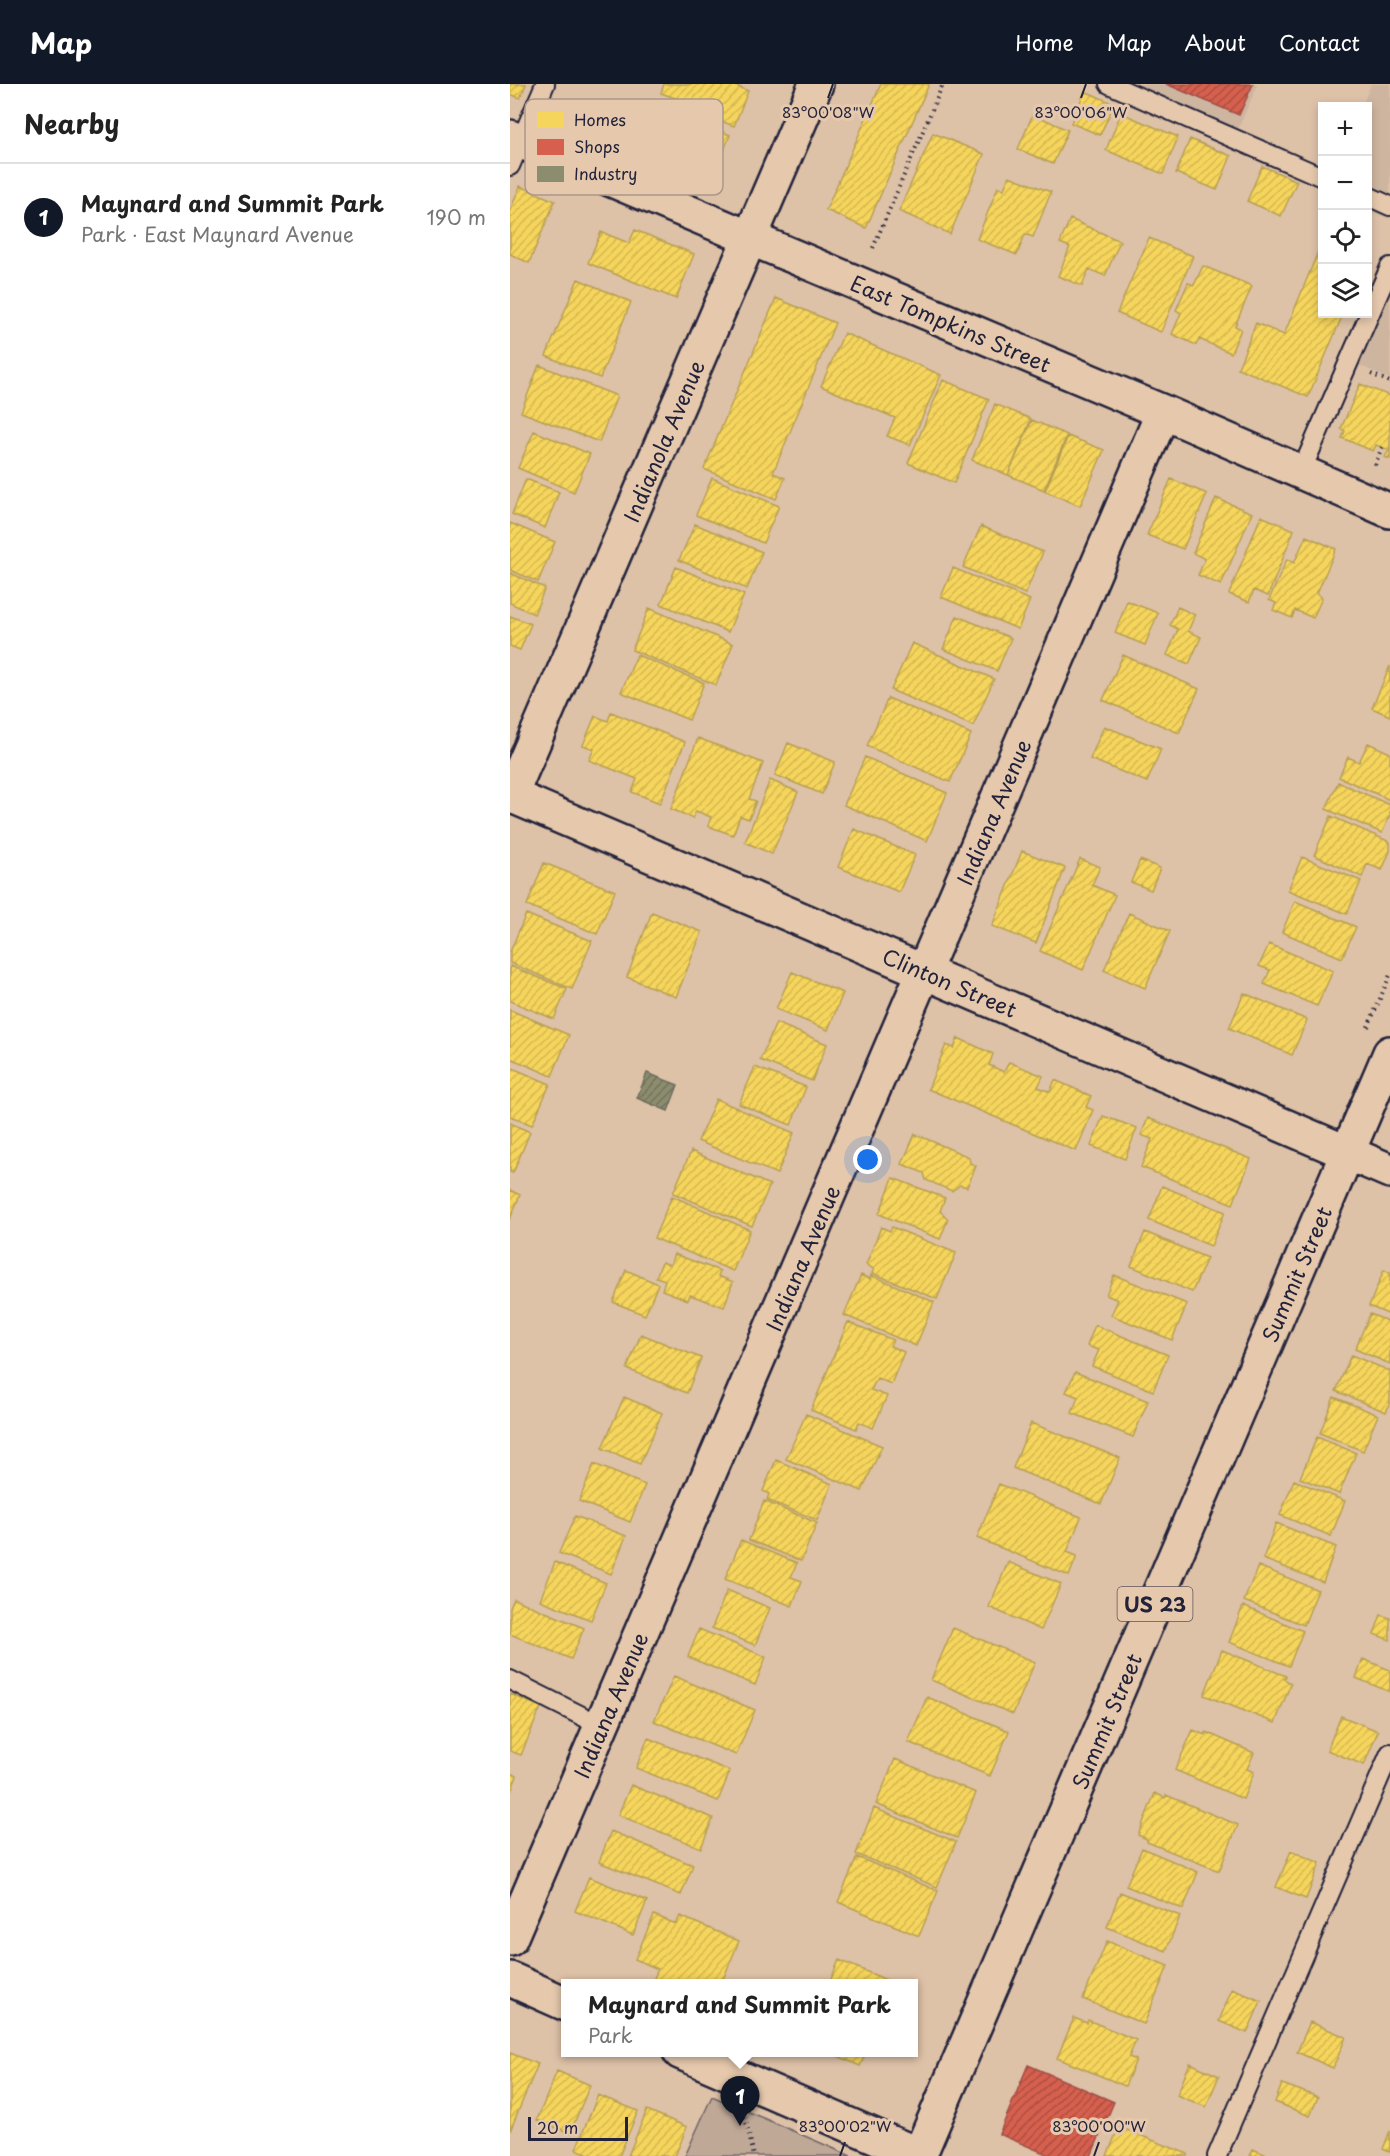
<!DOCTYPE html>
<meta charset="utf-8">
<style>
:root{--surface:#fff;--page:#f2f2f2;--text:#222;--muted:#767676;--line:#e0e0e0;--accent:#111827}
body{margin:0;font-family:"Playpen Sans",sans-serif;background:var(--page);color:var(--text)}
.controls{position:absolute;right:18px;top:18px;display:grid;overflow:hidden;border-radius:0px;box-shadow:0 3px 9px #0003}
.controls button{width:54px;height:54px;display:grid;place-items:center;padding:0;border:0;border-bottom:2px solid var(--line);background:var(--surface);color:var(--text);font:30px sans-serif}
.scale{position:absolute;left:18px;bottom:15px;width:100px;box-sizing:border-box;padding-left:6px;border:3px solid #22223b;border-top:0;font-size:16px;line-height:21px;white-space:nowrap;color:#22223b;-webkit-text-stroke:4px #e6c9ad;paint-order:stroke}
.you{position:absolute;left:358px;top:1076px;width:21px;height:21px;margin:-15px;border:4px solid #fff;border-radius:50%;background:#1a73e8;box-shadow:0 0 0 9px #1a73e833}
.badge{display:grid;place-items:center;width:39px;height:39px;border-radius:50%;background:var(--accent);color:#fff;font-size:20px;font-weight:700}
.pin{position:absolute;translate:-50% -50px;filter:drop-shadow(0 2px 3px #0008)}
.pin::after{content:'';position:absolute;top:32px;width:21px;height:18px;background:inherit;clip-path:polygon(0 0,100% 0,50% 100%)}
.popup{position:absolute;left:51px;top:1895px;width:357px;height:78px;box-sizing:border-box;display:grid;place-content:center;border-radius:0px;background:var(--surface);filter:drop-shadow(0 2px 4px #0005);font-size:20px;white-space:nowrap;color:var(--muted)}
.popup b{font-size:22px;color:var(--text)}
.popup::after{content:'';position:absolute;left:50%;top:100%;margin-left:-12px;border:12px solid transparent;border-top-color:var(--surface)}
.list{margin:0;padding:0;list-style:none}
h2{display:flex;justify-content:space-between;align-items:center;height:78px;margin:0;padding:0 24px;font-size:26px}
h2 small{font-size:20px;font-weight:400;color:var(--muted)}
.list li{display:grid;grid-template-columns:39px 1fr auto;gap:18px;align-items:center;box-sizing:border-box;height:108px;padding:0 24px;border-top:2px solid var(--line)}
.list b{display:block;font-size:22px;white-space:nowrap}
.list p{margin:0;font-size:20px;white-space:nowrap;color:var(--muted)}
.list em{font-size:20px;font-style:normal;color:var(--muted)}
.icon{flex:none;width:33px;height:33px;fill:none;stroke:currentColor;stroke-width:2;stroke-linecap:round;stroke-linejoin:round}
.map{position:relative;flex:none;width:880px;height:2072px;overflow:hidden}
header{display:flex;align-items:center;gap:36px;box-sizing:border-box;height:84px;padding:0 30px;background:var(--accent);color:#fff}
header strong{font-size:28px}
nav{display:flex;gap:33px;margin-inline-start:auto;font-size:21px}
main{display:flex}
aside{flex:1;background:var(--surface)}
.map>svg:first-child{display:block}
.built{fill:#ceb59f}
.park{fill:#bfa896;stroke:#706568;stroke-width:1.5}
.homes{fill:url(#homes-hatch);stroke:#b69f52;stroke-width:1.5}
.shops{fill:url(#shops-hatch);stroke:#a04d48;stroke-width:1.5}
.industry{fill:url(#industry-hatch);stroke:#6c6c5f;stroke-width:1.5}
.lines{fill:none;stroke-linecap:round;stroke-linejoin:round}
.lane-casing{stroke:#22223b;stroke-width:22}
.street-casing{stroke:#22223b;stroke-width:38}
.secondary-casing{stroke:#22223b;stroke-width:38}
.primary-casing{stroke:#22223b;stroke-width:38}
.path{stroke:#22223b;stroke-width:4;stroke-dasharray:1.5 4.5;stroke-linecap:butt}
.lane{stroke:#e6c9ad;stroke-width:18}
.street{stroke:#e6c9ad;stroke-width:33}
.secondary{stroke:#e6c9ad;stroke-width:33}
.primary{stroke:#e6c9ad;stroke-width:33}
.ticks{fill:none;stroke:#22223b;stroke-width:2}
.labels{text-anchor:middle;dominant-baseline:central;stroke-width:6;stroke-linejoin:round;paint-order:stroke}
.shield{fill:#e6c9ad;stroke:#5d545d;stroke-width:1.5}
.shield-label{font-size:20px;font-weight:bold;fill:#22223b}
.street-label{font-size:21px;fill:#22223b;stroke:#e6c9ad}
.key{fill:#e6c9ad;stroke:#ab978b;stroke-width:1.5}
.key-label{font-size:16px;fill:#22223b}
.ticks-label{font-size:15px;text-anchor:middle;fill:#22223b;stroke:#e6c9ad;stroke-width:6;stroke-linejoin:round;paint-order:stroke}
</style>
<header>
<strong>Map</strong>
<nav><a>Home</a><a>Map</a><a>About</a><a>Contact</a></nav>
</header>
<main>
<aside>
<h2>Nearby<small></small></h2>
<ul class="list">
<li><span class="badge">1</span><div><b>Maynard and Summit Park</b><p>Park · East Maynard Avenue</p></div><em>190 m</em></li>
</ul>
</aside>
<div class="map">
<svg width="880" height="2072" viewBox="0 0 880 2072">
<defs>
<pattern id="homes-hatch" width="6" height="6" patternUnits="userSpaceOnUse" patternTransform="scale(1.5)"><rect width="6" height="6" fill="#f6d55c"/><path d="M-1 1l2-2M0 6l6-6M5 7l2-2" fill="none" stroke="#d3b751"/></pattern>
<pattern id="shops-hatch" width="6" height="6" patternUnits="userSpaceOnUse" patternTransform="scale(1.5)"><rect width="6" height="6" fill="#d6604d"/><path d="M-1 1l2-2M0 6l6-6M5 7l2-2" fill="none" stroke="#ad4f41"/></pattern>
<pattern id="industry-hatch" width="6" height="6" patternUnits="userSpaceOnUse" patternTransform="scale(1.5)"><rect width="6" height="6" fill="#8c8c6e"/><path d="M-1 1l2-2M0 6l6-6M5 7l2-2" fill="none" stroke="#72725c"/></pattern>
</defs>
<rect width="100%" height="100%" fill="#dec2a8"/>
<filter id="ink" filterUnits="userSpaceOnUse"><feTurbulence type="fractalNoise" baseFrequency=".0167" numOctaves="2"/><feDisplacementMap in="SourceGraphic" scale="12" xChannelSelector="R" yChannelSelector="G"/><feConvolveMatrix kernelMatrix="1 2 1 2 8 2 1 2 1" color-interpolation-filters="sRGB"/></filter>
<g filter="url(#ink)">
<path class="built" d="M599,0H748L724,54Z
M861,0H880V135L858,126V22H852Z
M880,183V295L840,277Z"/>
<path class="park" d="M202,2012L341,2072H175Z"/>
<path class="homes" d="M0,0H16L10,14L0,10Z
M154,0H226V2L238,7L224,42L211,37L208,46L220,51L205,89L147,67L150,60L135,54L148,21L163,26L168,15L151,9Z
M371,0H419L356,144L316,126Z
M575,7L604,20L590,51L561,39Z
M611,29L668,53L653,90L596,66Z
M523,30L558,46L543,80L508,65Z
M423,49L474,70L440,150L389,127Z
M680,55L721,72L707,106L666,89Z
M752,82L787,97L771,132L737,117Z
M499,92L541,108L523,153L515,150L507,171L467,155L488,103L494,105Z
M10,102L45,117L19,179L0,170V127Z
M560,135L610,157L595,192L579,185L572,202L548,192L560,163L550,159Z
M125,146L184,170L166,215L78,179L91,148L119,159Z
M639,154L683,172L651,248L607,229Z
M812,158V230H833L798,313L728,284L746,239L774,251Z
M693,182L742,202L725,242L731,245L721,269L689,255L686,261L662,250L671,229L666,226L678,199L684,201Z
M68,195L121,218L90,294L36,272Z
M266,214L325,239L263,389L275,394L266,415L194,385Z
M334,249L431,291L400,361L377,352L385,334L311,302Z
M29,281L107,312L89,358L11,328Z
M433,296L479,315L444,399L398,379Z
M850,300L880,312V375L875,373L879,366L866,361L863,367L832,354L835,347L831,345Z
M485,320L521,335L498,391L462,376Z
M522,336L557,351L534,406L498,391Z
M24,347L80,370L64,408L8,384Z
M558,352L594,366L570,422L535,407Z
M202,394L269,422L253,459L186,431Z
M16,395L49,408L35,444L2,430Z
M661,395L697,410L673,465L637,451Z
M706,414L742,429L711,501L688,491L695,475L683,469Z
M751,432L784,446L758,512L744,506L739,518L719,510Z
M0,439L45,458L28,498L0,486Z
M185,440L252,468L237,505L169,476Z
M471,442L533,468L515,510L453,483Z
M796,452L826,465L807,509L812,514L803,534L785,526L782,534L763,526L766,519L759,516L777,475L784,479Z
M166,483L234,511L218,548L151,520Z
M443,484L520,516L508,545L431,513Z
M0,489L35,504L24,530L0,519Z
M617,517L648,529L635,561L605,549Z
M668,523L685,531L678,547L691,553L679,580L657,571L668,545L660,541Z
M139,524L223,560L206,601L122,566Z
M0,532L21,540L10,566L0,562Z
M447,532L501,554L487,587L433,565Z
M402,559L484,595L463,642L381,606Z
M127,571L194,599L179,636L111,608Z
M613,571L689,605L669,649L593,616Z
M880,582V632L862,624Z
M378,614L461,650L440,698L357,662Z
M101,628L175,658L150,719L122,708L127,695L79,676L84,665L73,661L85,632L98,637Z
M594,642L651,665L637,698L580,675Z
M188,654L253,679L239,715L246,717L239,735L230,732L223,751L198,742L201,733L186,727L183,734L161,725Z
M278,659L325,678L312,710L265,691Z
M858,659L880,669V716L829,693L838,673L849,678Z
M355,673L437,709L417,757L334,721Z
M260,696L288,708L262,770L235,758Z
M828,698L880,721V730L872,749L816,725Z
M821,732L880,758V767L872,786L857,780L852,793L804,771Z
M344,745L405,771L389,808L328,783Z
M512,767L555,784L526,859L482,842Z
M792,773L851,797L837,830L778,806Z
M570,775L590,783L582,801L605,811L573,886L530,867Z
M630,776L650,784L641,806L621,798Z
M34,779L105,807L87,850L17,821Z
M785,817L846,843L832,874L772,848Z
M142,828L192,848L166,913L117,893Z
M619,829L660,847L635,904L594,886Z
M16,830L82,857L62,905L0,879V868Z
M759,860L823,887L807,922L754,900L760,886L749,882Z
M0,882L57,905L44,935L0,917Z
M282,888L333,909L318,946L266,925Z
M734,909L797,936L782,971L719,944Z
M0,926L59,951L42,992L0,974Z
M266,939L317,960L302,997L250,976Z
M448,954L483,970L479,981L494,988L499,978L533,992L528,1003L540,1008L545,996L581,1012L576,1023L583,1026L566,1067L418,1005L436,961L444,964Z
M0,983L40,1000L22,1041L0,1032Z
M245,983L296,1003L281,1041L229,1020Z
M206,1015L284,1049L267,1090L188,1057Z
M593,1032L627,1044L615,1075L581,1062Z
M638,1034L741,1075L723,1120L631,1083L642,1055L631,1051Z
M0,1039L20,1048L3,1089L0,1088Z
M405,1050L459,1073L460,1079L466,1082L457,1103L450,1101L442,1107L416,1096L414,1089L392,1080Z
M181,1067L260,1101L242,1142L163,1109Z
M383,1094L435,1114L430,1127L438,1135L430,1155L369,1130Z
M652,1102L715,1128L701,1162L639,1136Z
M0,1106L10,1111L0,1135Z
M162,1112L240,1146L223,1187L144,1154Z
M371,1143L380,1147L382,1143L446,1169L427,1215L362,1189L364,1185L356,1181Z
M635,1148L697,1174L682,1208L621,1182Z
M164,1170L210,1187L208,1192L223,1198L214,1223L180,1211L178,1216L152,1206L155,1196L146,1193L152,1178L160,1181Z
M116,1186L148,1200L135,1231L103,1218Z
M874,1186L880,1189V1231L859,1222Z
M351,1191L360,1195L361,1191L424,1218L406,1262L334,1231Z
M604,1191L677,1220L662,1256L601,1231L608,1216L596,1211Z
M860,1230L880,1238V1280L845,1265Z
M338,1238L383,1256L380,1262L394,1268L381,1300L367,1294L361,1306L377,1312L363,1344L349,1338L346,1345L301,1326Z
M585,1241L658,1271L643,1307L582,1282L589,1266L577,1262Z
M131,1250L191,1274L177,1309L117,1285Z
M841,1271L880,1287V1319L876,1328L826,1307Z
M565,1288L638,1317L623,1353L562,1329L568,1313L556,1308Z
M114,1313L152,1329L130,1380L92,1364Z
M824,1313L868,1331L853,1367L810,1349Z
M296,1330L372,1362L352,1407L276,1375Z
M521,1339L610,1374L591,1420L503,1384Z
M807,1353L846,1369L829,1410L790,1394Z
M266,1376L322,1400L307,1436L257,1416L259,1410L253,1407Z
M84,1380L135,1401L120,1438L69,1417Z
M784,1396L835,1417L821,1452L770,1431Z
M489,1400L571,1433L557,1468L567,1472L559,1492L467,1454Z
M254,1417L307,1439L291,1477L239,1456Z
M65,1432L116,1452L101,1490L49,1469Z
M766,1439L826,1463L813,1498L753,1475Z
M231,1456L287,1479L281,1493L292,1497L282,1522L215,1495Z
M45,1478L96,1499L81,1536L30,1516Z
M498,1478L551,1500L531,1546L479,1523Z
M748,1482L808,1506L794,1541L734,1517Z
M217,1506L260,1524L245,1561L202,1544Z
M4,1515L74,1544L61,1575L0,1550V1524Z
M733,1522L793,1547L779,1582L719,1558Z
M871,1531L880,1534V1556L864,1550Z
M443,1544L525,1578L503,1630L421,1596Z
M189,1545L256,1573L245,1601L178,1573Z
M712,1566L776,1592L774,1595L781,1599L765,1639L694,1611Z
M853,1575L880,1586V1608L846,1594Z
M164,1592L245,1626L226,1671L144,1637Z
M0,1610L31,1623L11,1671L0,1667Z
M417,1613L499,1647L480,1692L398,1658Z
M831,1632L868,1647L854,1681L817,1666Z
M683,1646L695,1651L696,1648L744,1669L737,1685L744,1688L733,1715L665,1686Z
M138,1654L220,1687L208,1717L126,1684Z
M385,1675L466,1709L447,1754L366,1720Z
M0,1689L7,1692L0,1710Z
M121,1701L203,1734L191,1764L108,1731Z
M645,1709L655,1714L656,1711L728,1741L709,1787L637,1758V1755L628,1751Z
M364,1724L446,1758L427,1803L346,1770Z
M101,1747L183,1781L171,1811L89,1778Z
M632,1764L688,1788L673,1825L616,1802Z
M781,1767L810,1779L796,1815L766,1803Z
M347,1773L428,1807L409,1852L328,1818Z
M79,1793L137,1817L123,1851L65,1827Z
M610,1808L670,1832L656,1867L597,1843Z
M144,1831L166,1840L170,1832L229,1857L211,1900L142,1899L148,1885L125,1875Z
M597,1857L658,1882L634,1940L573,1915Z
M329,1876L386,1900H319Z
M722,1905L751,1917L737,1949L709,1937Z
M564,1934L577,1939L578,1936L626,1956L619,1973L626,1976L615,2002L547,1974Z
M800,1938L836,1953L823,1984L787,1968Z
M319,1968H356L350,1982Z
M0,1969L28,1980L0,2047Z
M680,1979L709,1992L696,2023L667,2011Z
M47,1987L80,2001L60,2049L27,2036Z
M772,2000L808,2013L800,2032L765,2018Z
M88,2011L128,2027L109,2072H84L66,2065Z
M137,2026L177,2043L165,2072H118Z
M609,2043L678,2070V2072H597Z
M880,2047V2068L873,2065Z
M743,2065L759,2072H740Z"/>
<path class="shops" d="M656,0H743L729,31Z
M518,1981L604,2018L581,2072H541L489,2050Z"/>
<path class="industry" d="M137,989L168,1001L158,1027L127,1014Z"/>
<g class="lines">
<g class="lane-casing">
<path id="lane" d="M599,0L812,93
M0,82L35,0
M858,112L880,122
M791,388L880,183
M0,1596L92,1642
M707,2072L880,1669"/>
</g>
<g class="street-casing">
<path id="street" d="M0,53L653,328L880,427
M0,711L880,1087
M0,1855L653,328
M0,1895L56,1920
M170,1968L411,2072"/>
</g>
<g class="secondary-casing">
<path id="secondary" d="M0,713L306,0"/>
</g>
<g class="primary-casing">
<path id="primary" d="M409,2072L880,969"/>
</g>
<path class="path" d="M363,164L433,0
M861,290L880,298
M865,381L872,363
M858,943L880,891
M235,2033L244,2072"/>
<use href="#lane" class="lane"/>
<use href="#street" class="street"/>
<use href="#secondary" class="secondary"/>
<use href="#primary" class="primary"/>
</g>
</g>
<path class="ticks" d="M318,14L323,0M571,14L576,0M330,2072L335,2058M584,2072L589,2058"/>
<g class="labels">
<rect class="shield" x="607.5" y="1503" width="75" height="34" rx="4.5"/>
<g class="shield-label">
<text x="645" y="1520">US 23</text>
</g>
<g class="street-label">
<text transform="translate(441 239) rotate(23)">East Tompkins Street</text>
<text transform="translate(153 357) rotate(-67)">Indianola Avenue</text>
<text transform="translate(483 728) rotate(-67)">Indiana Avenue</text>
<text transform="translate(440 898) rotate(23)">Clinton Street</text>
<text transform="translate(292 1174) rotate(-67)">Indiana Avenue</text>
<text transform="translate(786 1190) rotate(-67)">Summit Street</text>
<text transform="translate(100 1621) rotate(-67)">Indiana Avenue</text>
<text transform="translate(596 1637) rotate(-67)">Summit Street</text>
</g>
</g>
<rect x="15" y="15" width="198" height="96" rx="9" class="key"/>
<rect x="27" y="28" width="27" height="16" fill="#f6d55c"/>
<rect x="27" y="55" width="27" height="16" fill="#d6604d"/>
<rect x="27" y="82" width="27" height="16" fill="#8c8c6e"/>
<g class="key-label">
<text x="64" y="42">Homes</text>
<text x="64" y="69">Shops</text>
<text x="64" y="96">Industry</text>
</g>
<g class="ticks-label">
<text x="318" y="34">83°00'08"W</text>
<text x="571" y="34">83°00'06"W</text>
<text x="335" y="2048">83°00'02"W</text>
<text x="589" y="2048">83°00'00"W</text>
</g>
</svg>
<div class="controls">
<button>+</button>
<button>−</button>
<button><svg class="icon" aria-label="locate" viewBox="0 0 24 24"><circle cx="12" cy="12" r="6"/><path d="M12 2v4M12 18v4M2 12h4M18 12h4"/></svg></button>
<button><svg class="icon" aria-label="layers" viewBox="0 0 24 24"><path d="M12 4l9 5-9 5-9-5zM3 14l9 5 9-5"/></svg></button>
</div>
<div class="scale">20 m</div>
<div class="you"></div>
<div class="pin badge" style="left:230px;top:2042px">1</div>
<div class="popup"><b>Maynard and Summit Park</b>Park</div>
</div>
</main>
